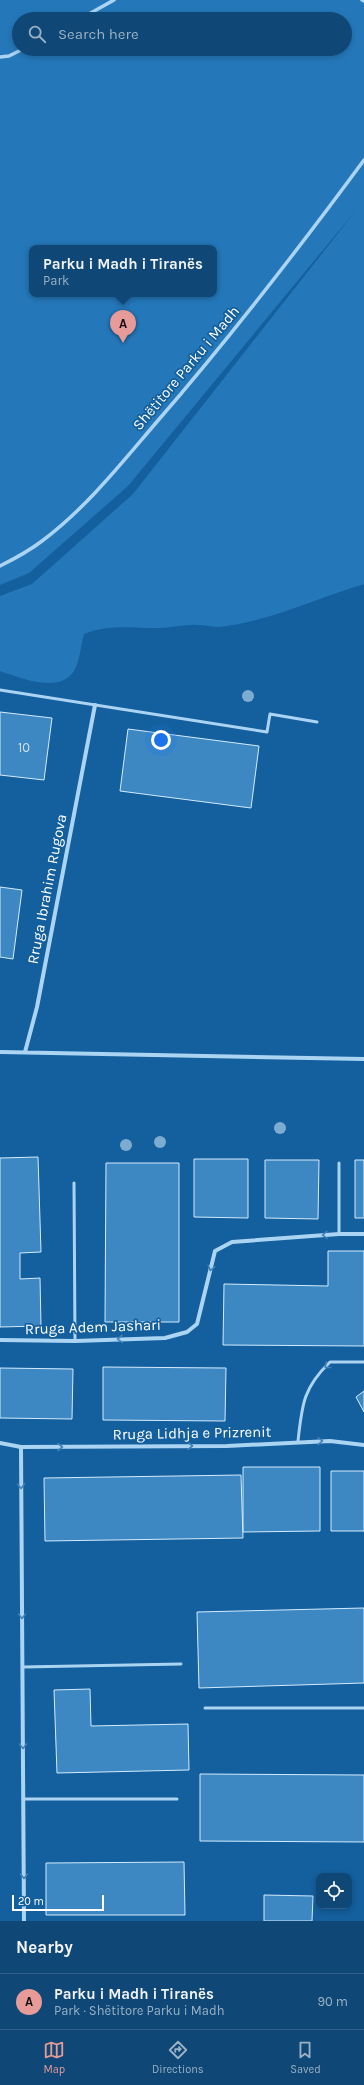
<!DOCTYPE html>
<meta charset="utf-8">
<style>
:root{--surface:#0f4776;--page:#1d517e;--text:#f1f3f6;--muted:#9bb2c5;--line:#2f5f88;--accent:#e69b98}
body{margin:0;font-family:Karla,sans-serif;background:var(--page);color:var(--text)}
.controls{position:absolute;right:12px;bottom:12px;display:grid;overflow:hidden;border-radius:8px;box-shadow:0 2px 6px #0003}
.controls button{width:36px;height:36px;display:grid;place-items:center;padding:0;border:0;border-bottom:1px solid var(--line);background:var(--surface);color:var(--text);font:20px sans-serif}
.scale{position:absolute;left:12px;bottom:10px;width:92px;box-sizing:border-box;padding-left:4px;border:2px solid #fff;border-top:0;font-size:11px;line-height:14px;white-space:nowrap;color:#fff;-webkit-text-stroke:3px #145f9d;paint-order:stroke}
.you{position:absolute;left:161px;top:740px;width:14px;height:14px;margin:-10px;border:3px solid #fff;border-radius:50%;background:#1a73e8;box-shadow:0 0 0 6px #1a73e833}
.badge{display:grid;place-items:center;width:26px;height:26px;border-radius:50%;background:var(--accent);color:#111;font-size:13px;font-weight:700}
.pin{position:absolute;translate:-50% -33px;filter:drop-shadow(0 1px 2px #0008)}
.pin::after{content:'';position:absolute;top:21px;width:14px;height:12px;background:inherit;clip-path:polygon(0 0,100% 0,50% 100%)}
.popup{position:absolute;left:29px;top:245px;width:188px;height:52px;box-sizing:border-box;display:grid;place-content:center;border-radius:8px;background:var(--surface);filter:drop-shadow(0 1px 3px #0005);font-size:13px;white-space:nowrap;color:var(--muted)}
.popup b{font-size:15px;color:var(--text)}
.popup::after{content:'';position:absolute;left:50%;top:100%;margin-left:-8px;border:8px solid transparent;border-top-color:var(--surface)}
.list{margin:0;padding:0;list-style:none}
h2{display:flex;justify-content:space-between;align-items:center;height:52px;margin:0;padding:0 16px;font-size:17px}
h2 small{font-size:13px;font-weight:400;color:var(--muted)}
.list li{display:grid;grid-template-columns:26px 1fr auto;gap:12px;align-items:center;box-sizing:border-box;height:56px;padding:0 16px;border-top:1px solid var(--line)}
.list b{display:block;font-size:15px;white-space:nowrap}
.list p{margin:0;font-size:13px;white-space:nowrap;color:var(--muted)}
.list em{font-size:13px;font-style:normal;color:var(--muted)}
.icon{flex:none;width:22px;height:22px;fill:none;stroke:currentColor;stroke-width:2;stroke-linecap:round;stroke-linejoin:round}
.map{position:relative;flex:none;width:364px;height:1921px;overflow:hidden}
.search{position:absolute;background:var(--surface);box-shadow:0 2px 6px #0003;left:12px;right:12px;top:12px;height:44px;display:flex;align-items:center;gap:10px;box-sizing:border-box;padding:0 14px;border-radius:22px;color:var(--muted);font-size:15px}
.sheet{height:108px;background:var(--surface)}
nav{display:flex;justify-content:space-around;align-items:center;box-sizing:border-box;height:56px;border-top:1px solid var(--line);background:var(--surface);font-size:11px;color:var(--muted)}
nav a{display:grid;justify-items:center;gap:2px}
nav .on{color:var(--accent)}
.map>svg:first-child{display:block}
.green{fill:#2478ba;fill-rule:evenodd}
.building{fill:#3d88c3;stroke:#d3ebfd}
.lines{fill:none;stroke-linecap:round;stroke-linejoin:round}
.service{stroke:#abd4f3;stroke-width:3}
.pedestrian{stroke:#abd4f3;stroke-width:3.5}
.minor{stroke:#abd4f3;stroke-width:4}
.tree{fill:#7dacd2}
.oneway{stroke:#4182b7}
.labels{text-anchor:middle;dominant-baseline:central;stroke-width:3.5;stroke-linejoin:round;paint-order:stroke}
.number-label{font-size:13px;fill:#cee1f0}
.street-label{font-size:15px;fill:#fff;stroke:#145f9d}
</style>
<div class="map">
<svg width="364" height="1921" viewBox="0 0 364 1921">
<rect width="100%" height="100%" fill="#145f9d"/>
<path class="green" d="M0,0H364V584C315,599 270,621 219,627C212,627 205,625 198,625C185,624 172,628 158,628C133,628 107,624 84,634C81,645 80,657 76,667C64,696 20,678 0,671V596L32,584L133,494L357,209L128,486L29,573L0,585ZM19,19H345V49H19ZM32,248H214V294H32Z"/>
<path class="building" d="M0,712L52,718L44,780L0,775Z
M128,729L259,746L251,808L120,791Z
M0,887L22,890L13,959L0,957Z
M38,1157L41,1252L20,1253V1279L40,1278L41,1326L0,1327V1158Z
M194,1159H248V1218L194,1217Z
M265,1160H319L318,1219L265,1218Z
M355,1160H364V1218H355Z
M106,1163H179V1322H105Z
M328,1251H364V1346L223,1345L224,1284L328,1286Z
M103,1367L226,1368L225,1421L103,1420Z
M0,1368L73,1369L72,1419L0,1418Z
M364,1391V1412L356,1397Z
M243,1467H320V1531L243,1532Z
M331,1471H364V1531H331Z
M241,1475L243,1538L45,1541L44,1478Z
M364,1608V1683L199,1688L197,1612Z
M90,1689L91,1726L188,1724L189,1770L57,1773L54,1690Z
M200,1774L364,1775V1842L200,1841Z
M184,1862L185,1915H46V1863Z
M264,1895L313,1896L312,1921H264Z"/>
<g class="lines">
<path class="service" d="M0,690L267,732L270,714L317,722
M74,1183L75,1341
M339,1234V1163
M298,1441C302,1405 303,1388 330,1362H364
M23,1667L181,1664
M205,1708H364
M23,1799H177"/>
<path class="pedestrian" d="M362,0L364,1
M80,19L114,0
M0,57L9,56L23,49
M0,566C14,559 29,551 42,541C85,509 120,465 155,424C229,339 297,251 364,160"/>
<path class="minor" d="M0,1052L364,1059
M25,1052L37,1007L95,705
M0,1340L75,1341L165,1338L187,1332L197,1324L215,1251L232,1242L339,1234H364
M0,1443L21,1447L227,1446L330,1441L364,1445
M21,1447L24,1921"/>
</g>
<g class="tree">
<circle cx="248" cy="696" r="6"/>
<circle cx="280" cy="1128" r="6"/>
<circle cx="160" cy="1142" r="6"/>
<circle cx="126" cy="1145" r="6"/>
</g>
<defs><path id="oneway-chevron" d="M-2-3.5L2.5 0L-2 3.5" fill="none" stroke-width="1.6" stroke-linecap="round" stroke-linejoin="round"/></defs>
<g class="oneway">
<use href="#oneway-chevron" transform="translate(325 1235) rotate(176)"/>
<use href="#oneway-chevron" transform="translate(211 1268) rotate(104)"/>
<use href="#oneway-chevron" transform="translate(120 1339) rotate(178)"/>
<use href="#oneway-chevron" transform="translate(327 1366) rotate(141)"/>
<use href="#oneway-chevron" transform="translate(320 1441) rotate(-1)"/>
<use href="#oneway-chevron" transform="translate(190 1446)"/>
<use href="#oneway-chevron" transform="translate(60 1447)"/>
<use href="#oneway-chevron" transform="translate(21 1486) rotate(89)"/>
<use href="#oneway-chevron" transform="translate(22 1616) rotate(90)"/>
<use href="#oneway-chevron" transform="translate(23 1746) rotate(90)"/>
<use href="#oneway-chevron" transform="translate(24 1876) rotate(90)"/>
</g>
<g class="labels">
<g class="number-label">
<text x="24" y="747">10</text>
</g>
<g class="street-label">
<text transform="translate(186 368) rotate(-50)">Shëtitore Parku i Madh</text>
<text transform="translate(47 889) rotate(-79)">Rruga Ibrahim Rugova</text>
<text transform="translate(93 1327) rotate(-2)">Rruga Adem Jashari</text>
<text transform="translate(192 1433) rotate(-1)">Rruga Lidhja e Prizrenit</text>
</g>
</g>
</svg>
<div class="controls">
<button><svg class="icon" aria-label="locate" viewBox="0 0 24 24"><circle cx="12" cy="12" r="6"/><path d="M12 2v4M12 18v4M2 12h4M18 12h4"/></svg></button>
</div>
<div class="scale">20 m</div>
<div class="you"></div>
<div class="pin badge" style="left:123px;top:343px">A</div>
<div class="popup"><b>Parku i Madh i Tiranës</b>Park</div>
<div class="search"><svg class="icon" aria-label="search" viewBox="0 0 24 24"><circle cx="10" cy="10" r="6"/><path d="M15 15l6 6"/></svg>Search here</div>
</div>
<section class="sheet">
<h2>Nearby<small></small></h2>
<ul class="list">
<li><span class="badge">A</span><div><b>Parku i Madh i Tiranës</b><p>Park · Shëtitore Parku i Madh</p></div><em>90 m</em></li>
</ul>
</section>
<nav>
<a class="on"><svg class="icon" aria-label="map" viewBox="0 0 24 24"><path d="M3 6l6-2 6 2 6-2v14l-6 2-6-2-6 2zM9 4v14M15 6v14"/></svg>Map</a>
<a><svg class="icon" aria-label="directions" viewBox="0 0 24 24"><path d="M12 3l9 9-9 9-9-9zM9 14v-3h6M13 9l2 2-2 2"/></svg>Directions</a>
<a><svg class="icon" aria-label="saved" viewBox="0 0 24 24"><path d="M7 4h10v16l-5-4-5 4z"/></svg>Saved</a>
</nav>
